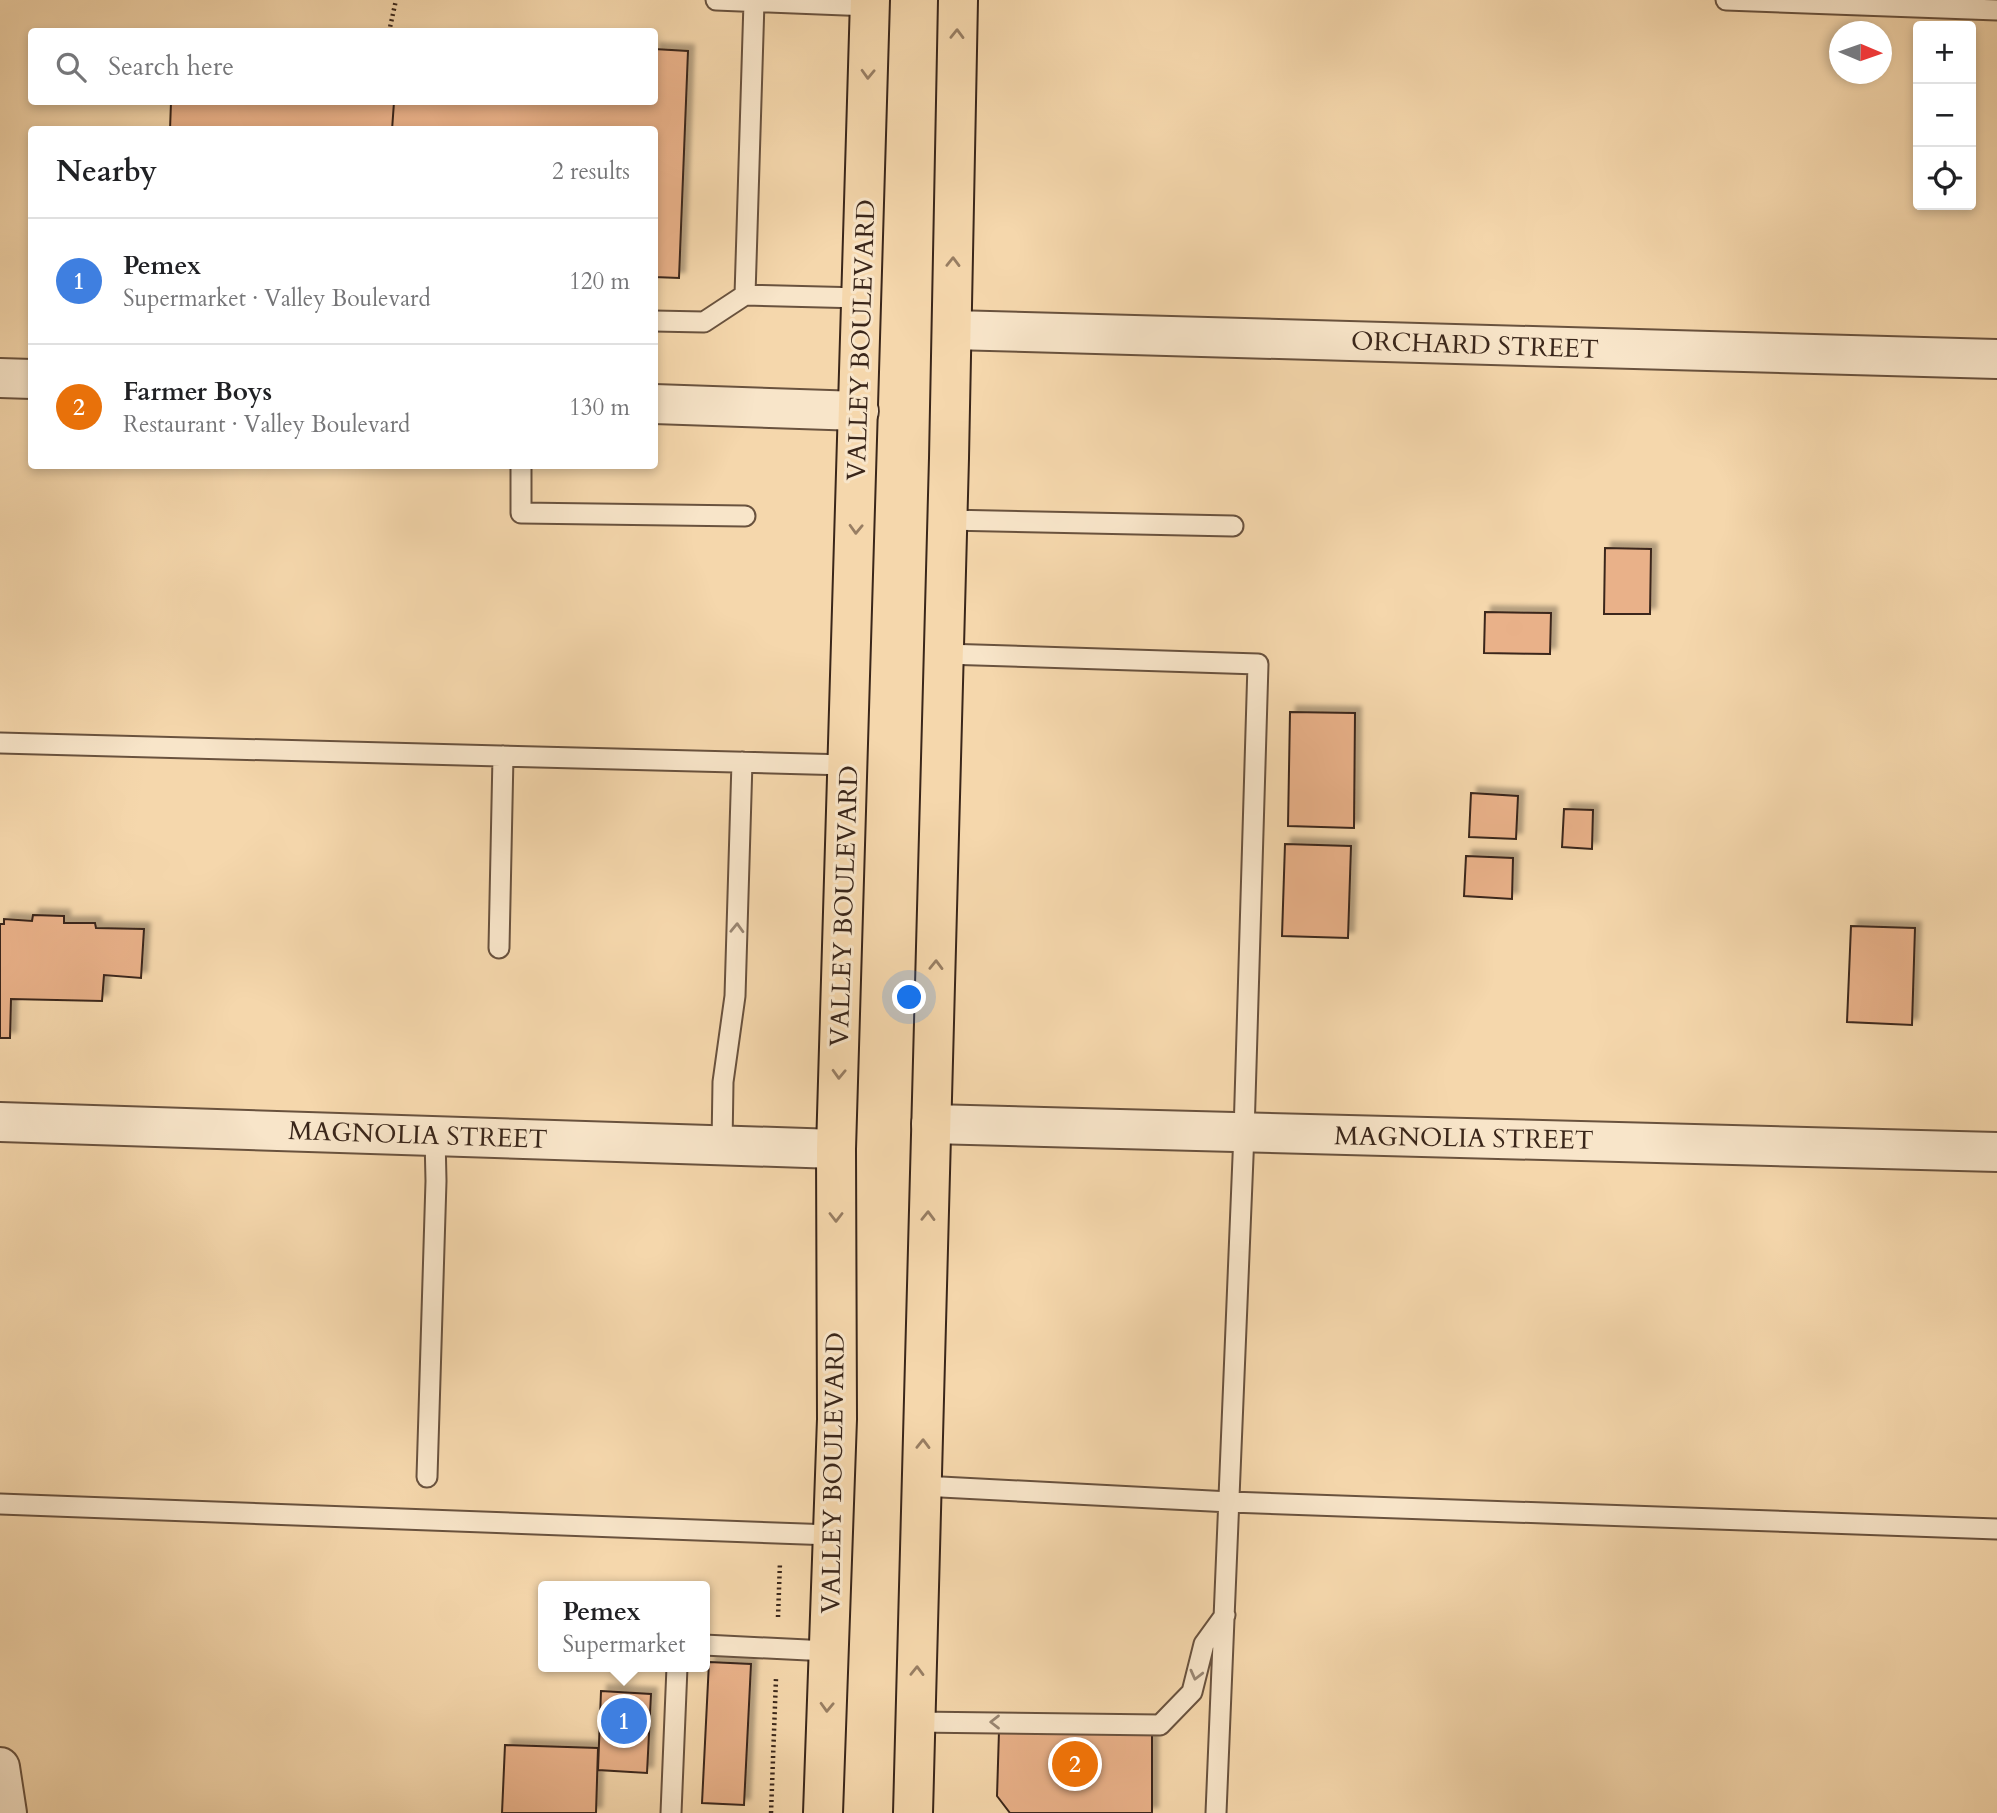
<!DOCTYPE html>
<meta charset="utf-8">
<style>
:root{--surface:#fff;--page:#f2f2f2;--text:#202124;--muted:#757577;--line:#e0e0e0;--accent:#0b8043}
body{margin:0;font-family:Cardo,serif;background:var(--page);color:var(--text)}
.controls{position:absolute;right:21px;top:21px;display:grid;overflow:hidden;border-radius:7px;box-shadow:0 4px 10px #0003}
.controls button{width:63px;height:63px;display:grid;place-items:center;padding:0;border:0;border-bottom:2px solid var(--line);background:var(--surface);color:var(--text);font:35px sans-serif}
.compass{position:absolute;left:1829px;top:21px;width:63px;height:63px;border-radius:50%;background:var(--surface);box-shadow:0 4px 10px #0003;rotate:92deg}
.you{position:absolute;left:910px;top:998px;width:24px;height:24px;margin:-18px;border:5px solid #fff;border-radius:50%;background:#1a73e8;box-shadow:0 0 0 10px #1a73e833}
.badge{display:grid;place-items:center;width:46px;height:46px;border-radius:50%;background:var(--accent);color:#fff;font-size:23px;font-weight:700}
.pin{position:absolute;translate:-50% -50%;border:4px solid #fff;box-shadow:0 2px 7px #0006}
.popup{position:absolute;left:538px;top:1581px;width:172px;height:91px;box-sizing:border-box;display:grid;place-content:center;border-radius:7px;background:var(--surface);filter:drop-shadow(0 2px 5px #0005);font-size:23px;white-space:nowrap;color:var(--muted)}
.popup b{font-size:26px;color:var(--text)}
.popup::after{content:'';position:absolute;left:50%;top:100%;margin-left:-14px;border:14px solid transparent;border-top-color:var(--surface)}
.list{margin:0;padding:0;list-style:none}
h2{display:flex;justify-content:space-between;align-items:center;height:91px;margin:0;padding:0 28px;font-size:30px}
h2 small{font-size:23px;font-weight:400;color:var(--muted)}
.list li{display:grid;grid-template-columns:46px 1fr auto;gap:21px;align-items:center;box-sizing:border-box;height:126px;padding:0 28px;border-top:2px solid var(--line)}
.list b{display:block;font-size:26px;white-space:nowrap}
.list p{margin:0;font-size:23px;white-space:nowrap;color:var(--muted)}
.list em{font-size:23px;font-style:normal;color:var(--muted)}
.icon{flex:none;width:38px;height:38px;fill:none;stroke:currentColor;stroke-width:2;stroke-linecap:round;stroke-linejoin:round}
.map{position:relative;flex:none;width:1997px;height:1813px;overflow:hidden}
.search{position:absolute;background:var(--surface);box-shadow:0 4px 10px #0003;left:28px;top:28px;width:630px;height:77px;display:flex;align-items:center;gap:18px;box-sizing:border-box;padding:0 24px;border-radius:7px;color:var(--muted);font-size:26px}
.panel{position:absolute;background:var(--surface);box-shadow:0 4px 10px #0003;left:28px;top:126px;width:630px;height:343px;border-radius:7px}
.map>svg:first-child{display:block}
.building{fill:#e9b189;stroke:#3a261a;stroke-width:2;filter:url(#shadow)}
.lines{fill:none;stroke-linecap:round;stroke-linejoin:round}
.lane-casing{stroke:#69523e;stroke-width:23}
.street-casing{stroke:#69523e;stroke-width:42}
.primary-casing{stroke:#3a261a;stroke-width:42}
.path{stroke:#3a261a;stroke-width:4.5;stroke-dasharray:2 3.5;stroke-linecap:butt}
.lane{stroke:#f8e5c9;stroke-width:19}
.street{stroke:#f8e5c9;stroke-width:38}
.primary{stroke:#f5d7ac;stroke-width:38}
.oneway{stroke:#987e63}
.oneway2{stroke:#998672}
.labels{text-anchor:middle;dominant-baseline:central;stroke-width:6;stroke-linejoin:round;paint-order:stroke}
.street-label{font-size:26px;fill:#3a261a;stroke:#f8e5c9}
</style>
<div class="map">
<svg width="1997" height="1813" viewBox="0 0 1997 1813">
<defs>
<filter id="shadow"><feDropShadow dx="6" dy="-6" stdDeviation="2" flood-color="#0004"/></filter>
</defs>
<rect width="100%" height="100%" fill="#f5d7ac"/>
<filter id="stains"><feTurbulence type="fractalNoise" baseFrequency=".00286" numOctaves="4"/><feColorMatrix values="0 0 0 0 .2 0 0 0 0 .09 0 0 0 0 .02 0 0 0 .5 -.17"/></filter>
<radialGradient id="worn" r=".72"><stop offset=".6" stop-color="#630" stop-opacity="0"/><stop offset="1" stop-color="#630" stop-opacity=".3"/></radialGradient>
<path class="building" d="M654,49L688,51L679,278L654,277V130H392L394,102H654Z
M171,102H394L392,130H170Z
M1605,548L1651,549L1650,614H1604Z
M1485,612L1551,613L1550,654L1484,653Z
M1290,712L1355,713L1354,828L1288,826Z
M1471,793L1518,796L1516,839L1469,837Z
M1564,809L1593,810L1592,849L1562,847Z
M1285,844L1351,846L1348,938L1282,936Z
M1466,856L1513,858L1512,899L1464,896Z
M33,915L64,916V923H95L96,928L144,929L141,978L104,975L102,1001L11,999L10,1038H0V924H4V919L32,921Z
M1851,926L1915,928L1912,1025L1847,1022Z
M709,1662L751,1664L744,1805L702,1803Z
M601,1691L651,1694L647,1773L598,1770Z
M999,1731H1152V1813H1010L997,1796Z
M505,1745L598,1748L596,1813H502Z"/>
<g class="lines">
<g class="lane-casing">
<path id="lane" d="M716,0L870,6
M1726,0L1997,10
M754,2L745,295L862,298
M654,321L704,322L745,295
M521,466V513L745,516
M947,520L1233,526
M944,654L1258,664L1244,1133L1216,1813
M0,743L848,765
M499,948L503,756
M722,1145L723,1082L735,996L742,762
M427,1477L436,1181L435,1136
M922,1486L1230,1502L1997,1529
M0,1504L832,1535
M704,1645L828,1651
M915,1722L1160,1725L1192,1692L1204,1644L1225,1615
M671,1813L677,1667"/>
</g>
<g class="street-casing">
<path id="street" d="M952,330L1997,359
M0,378L32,379
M654,404L859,411
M0,1122L836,1149
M931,1124L1997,1152
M0,1767L7,1813"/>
</g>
<g class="primary-casing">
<path id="primary" d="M823,1813L837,1419L836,1149L870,0
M913,1813L949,458L958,0"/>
</g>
<path class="path" d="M389,32L396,0
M778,1617L780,1562
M771,1813L776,1678"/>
<use href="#lane" class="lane"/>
<use href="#street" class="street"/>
<use href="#primary" class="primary"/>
</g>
<defs><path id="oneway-chevron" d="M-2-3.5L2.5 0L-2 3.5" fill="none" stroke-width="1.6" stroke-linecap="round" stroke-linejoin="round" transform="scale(1.75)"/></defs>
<g class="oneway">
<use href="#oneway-chevron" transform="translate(957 34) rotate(-89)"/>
<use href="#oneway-chevron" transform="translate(868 74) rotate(92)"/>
<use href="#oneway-chevron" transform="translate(953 262) rotate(-89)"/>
<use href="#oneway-chevron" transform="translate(856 529) rotate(92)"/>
<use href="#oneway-chevron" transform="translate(936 965) rotate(-89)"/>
<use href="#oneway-chevron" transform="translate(839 1074) rotate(92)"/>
<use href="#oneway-chevron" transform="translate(928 1216) rotate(-89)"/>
<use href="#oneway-chevron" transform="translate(836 1217) rotate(90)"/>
<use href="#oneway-chevron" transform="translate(923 1444) rotate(-89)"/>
<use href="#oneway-chevron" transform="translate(917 1671) rotate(-89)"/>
<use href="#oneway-chevron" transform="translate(827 1707) rotate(92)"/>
</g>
<g class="oneway2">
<use href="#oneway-chevron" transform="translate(737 928) rotate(-88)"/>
<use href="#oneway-chevron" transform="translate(1196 1675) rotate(104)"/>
<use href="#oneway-chevron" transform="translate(995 1722) rotate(-180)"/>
</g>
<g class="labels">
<g class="street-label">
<text transform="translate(861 340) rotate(-88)">VALLEY BOULEVARD</text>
<text transform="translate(1475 345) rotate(2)">ORCHARD STREET</text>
<text transform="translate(844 906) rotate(-88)">VALLEY BOULEVARD</text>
<text transform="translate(418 1135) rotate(2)">MAGNOLIA STREET</text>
<text transform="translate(1464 1138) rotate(1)">MAGNOLIA STREET</text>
<text transform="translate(833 1473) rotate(-89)">VALLEY BOULEVARD</text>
</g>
</g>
<rect width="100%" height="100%" filter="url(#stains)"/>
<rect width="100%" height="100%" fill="url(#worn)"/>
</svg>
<div class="controls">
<button>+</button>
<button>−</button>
<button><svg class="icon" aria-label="locate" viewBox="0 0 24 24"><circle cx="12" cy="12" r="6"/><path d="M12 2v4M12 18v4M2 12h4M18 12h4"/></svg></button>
</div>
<svg class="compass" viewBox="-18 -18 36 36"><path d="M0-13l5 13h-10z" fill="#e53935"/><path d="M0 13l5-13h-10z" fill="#757577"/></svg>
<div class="you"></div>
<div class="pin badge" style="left:624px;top:1721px;background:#3f7fe0">1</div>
<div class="popup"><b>Pemex</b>Supermarket</div>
<div class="pin badge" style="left:1075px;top:1764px;background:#e8710a">2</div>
<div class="search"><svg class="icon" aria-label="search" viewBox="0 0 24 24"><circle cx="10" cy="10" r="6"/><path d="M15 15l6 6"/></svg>Search here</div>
<section class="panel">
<h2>Nearby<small>2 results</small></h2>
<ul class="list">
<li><span class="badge" style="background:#3f7fe0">1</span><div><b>Pemex</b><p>Supermarket · Valley Boulevard</p></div><em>120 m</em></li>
<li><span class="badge" style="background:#e8710a">2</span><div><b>Farmer Boys</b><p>Restaurant · Valley Boulevard</p></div><em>130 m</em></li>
</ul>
</section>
</div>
